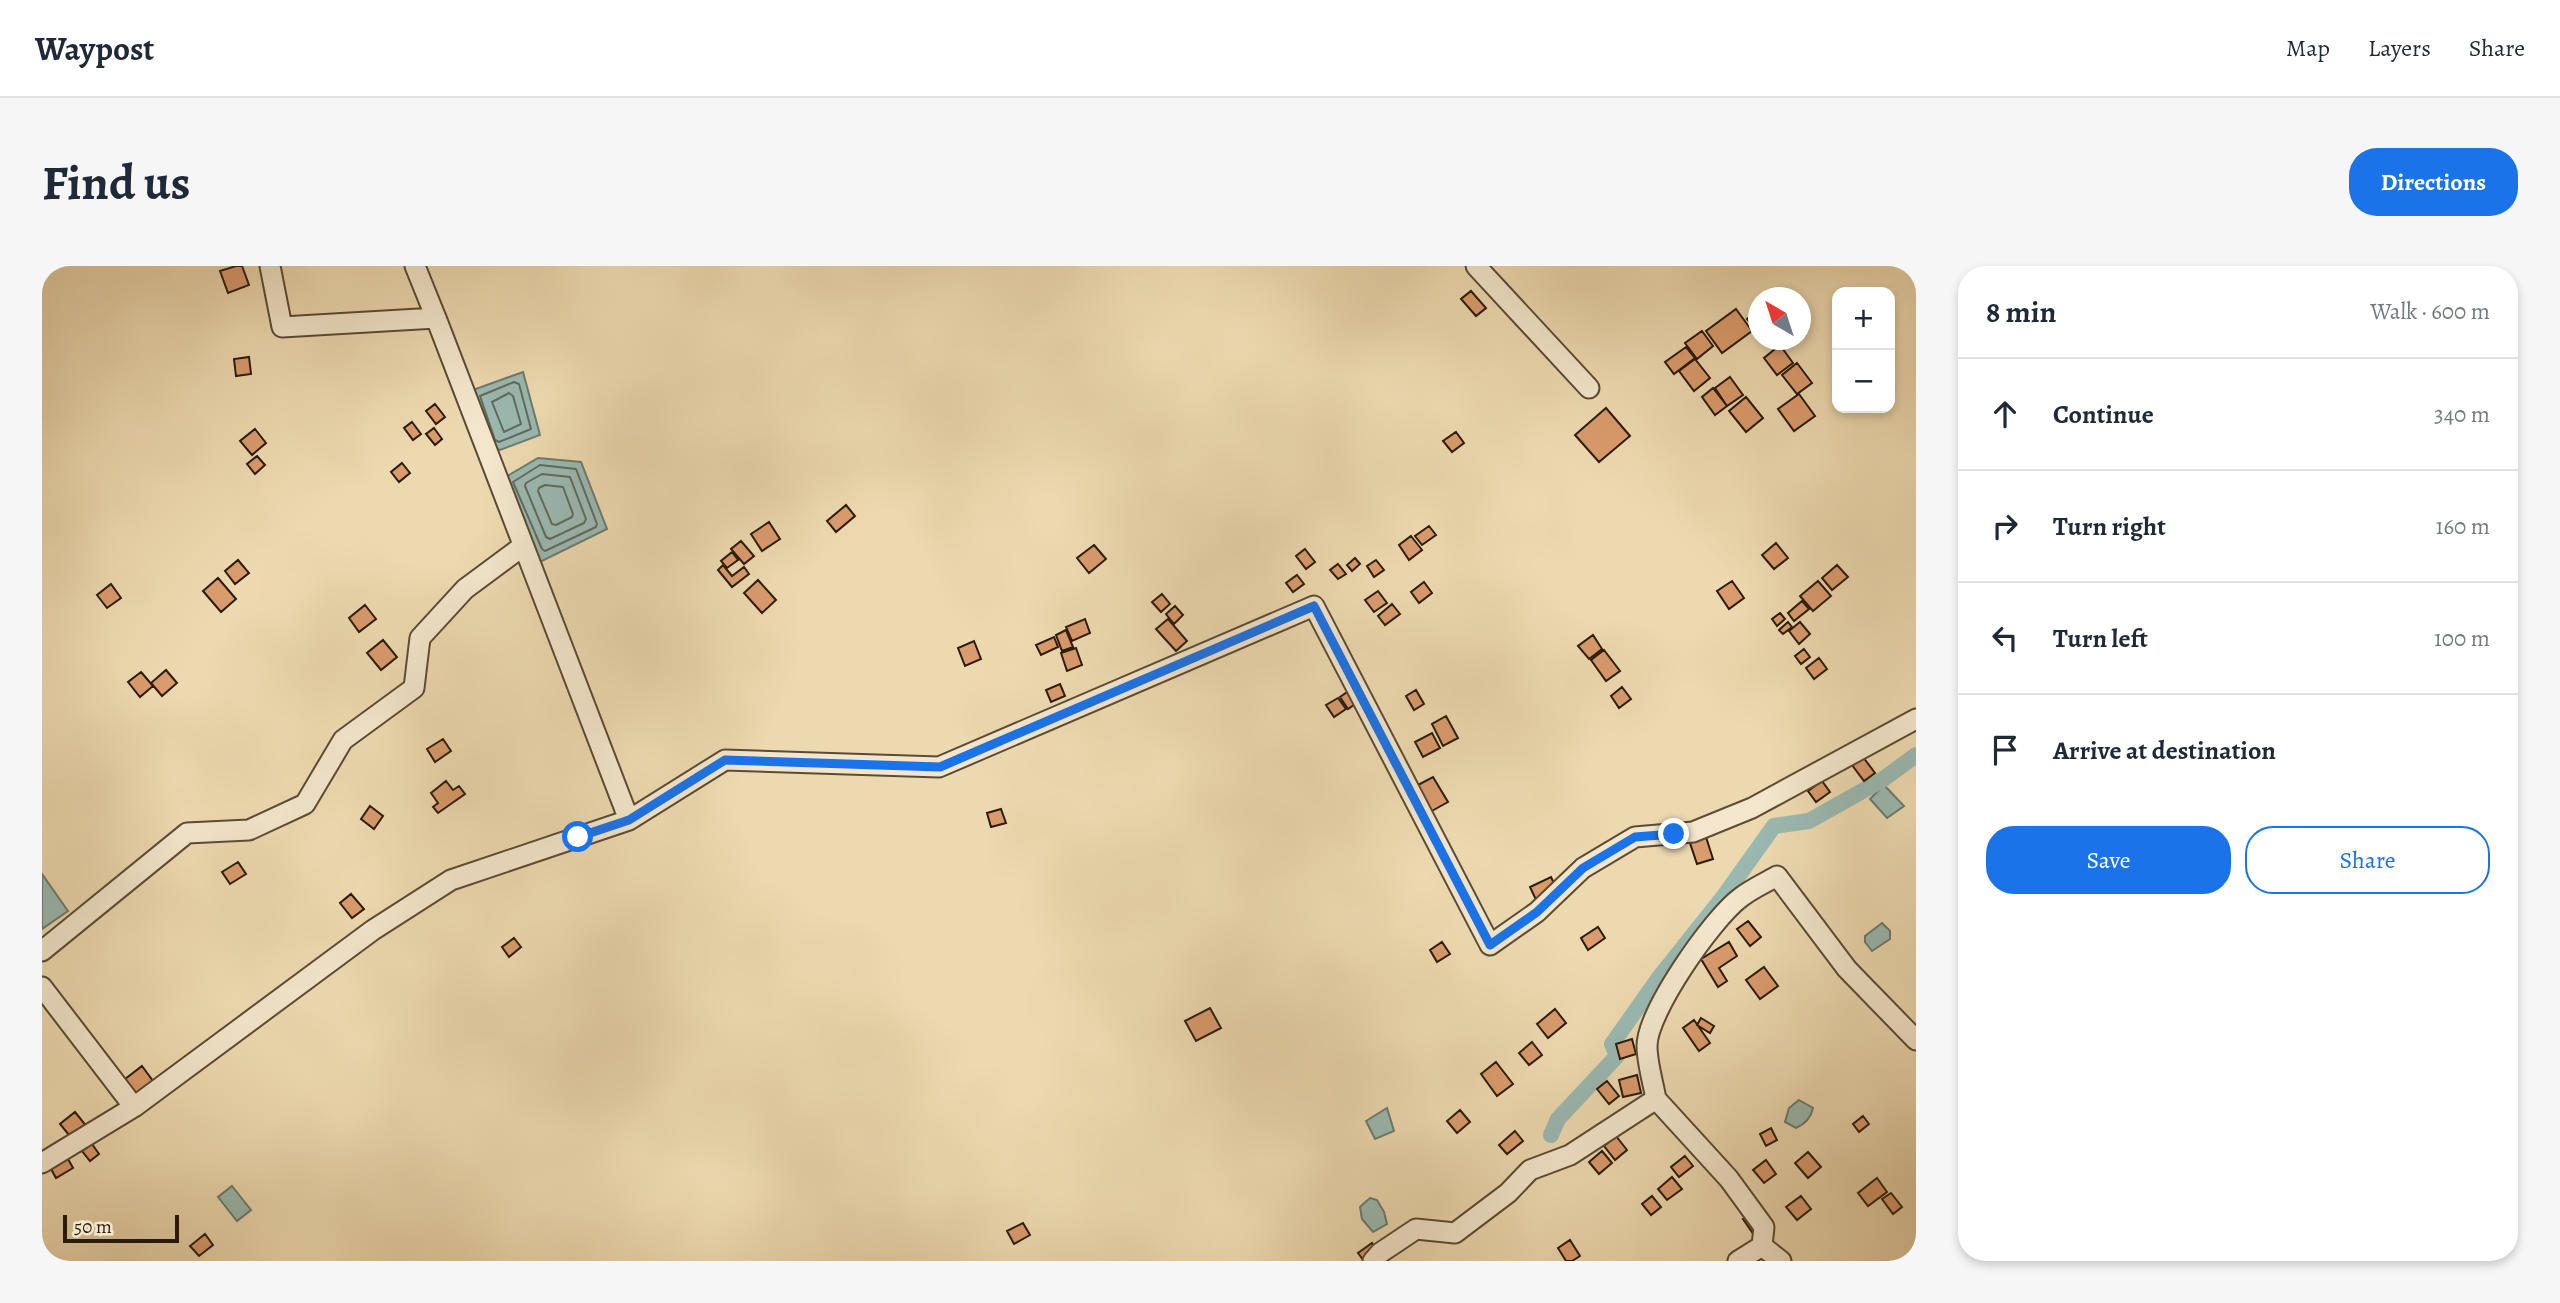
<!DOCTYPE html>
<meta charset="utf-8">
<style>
:root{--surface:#fff;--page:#f6f6f7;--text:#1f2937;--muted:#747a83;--line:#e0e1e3;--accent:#1a73e8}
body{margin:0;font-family:Alegreya,serif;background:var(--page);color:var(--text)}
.controls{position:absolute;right:21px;top:21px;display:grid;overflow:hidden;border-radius:14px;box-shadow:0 4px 10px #0003}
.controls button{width:63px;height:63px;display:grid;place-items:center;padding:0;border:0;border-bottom:2px solid var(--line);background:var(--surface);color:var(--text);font:35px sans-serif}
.compass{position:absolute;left:1706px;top:21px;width:63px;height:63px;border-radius:50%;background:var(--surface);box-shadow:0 4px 10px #0003;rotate:321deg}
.scale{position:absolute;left:21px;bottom:18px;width:116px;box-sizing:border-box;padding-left:7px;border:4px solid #2a1c0a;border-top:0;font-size:19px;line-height:24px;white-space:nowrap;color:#2a1c0a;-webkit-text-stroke:5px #f3e6cc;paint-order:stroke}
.stop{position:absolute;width:21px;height:21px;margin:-16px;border:5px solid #1a73e8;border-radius:50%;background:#fff}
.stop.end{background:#1a73e8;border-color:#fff;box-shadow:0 2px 7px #0008}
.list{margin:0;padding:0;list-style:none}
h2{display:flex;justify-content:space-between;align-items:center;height:91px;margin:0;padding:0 28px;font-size:30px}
h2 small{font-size:23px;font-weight:400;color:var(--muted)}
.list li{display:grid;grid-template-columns:46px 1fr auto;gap:21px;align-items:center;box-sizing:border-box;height:112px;padding:0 28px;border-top:2px solid var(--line)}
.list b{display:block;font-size:26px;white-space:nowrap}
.list em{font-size:23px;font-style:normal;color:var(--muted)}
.actions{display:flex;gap:14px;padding:21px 28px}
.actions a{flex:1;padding:16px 0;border:2px solid var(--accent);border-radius:28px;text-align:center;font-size:24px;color:var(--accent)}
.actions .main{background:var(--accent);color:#fff}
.icon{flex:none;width:38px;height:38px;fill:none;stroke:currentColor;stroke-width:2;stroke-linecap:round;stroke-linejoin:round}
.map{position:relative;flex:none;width:1874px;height:995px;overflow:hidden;border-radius:28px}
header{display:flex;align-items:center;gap:42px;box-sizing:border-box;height:98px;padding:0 35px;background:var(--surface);border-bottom:2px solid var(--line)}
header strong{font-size:33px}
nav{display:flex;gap:38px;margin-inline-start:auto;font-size:24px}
.intro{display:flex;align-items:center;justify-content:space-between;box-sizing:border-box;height:168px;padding:0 42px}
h1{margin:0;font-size:49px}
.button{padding:18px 32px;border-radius:28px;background:var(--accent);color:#fff;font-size:24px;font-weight:700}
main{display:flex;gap:42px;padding:0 42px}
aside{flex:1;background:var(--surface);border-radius:28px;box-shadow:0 4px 10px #0003}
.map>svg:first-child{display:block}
.water{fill:#9ab9b1;stroke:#6d7a6e;stroke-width:2}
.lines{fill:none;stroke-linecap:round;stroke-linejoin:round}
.shore{stroke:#626a5e;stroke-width:2}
.canal{stroke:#9ab9b1;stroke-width:16}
.building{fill:#da9b6d;stroke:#2a1c0a;stroke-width:2}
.street-casing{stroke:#5b4b34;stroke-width:23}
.street{stroke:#f3e6cc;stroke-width:19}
.route{stroke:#1a73e8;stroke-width:9}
</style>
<header>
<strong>Waypost</strong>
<nav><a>Map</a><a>Layers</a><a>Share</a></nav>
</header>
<div class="intro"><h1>Find us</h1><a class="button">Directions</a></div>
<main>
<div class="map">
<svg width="1874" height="995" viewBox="0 0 1874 995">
<rect width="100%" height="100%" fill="#edd9b0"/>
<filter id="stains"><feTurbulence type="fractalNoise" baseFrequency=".00286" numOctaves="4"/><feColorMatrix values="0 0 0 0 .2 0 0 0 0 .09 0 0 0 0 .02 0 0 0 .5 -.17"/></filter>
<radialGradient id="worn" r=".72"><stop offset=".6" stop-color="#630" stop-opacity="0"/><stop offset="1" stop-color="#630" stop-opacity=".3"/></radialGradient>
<path class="water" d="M481,106L498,169L458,184L448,180L428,125Z
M496,192L539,196L565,263L498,296L462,212Z
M1842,519L1862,540L1845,552L1828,533Z
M0,608L26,645L0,663Z
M1840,657L1848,665V673L1830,685L1823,676V670Z
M1757,834L1771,842C1769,852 1763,858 1754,862L1743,856L1747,842Z
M1345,842L1352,865L1333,873L1324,855Z
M190,920L209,944L195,955L176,931Z
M1328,932L1335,934L1342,946L1345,958L1331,966L1320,953L1318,941Z"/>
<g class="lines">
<path class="shore" d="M472,116L477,118L489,163L457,176L453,174L438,130Z
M467,127L471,130L479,158L462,166L450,136Z
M498,199L534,203L555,258L554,261L503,285L500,283L471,216Z
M500,208L528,211L544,253L542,257L508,273L504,271L483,220L484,217Z
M503,219L521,221L531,248L530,251L514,259L510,258L496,225L497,222Z"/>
<path class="canal" d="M1509,869L1516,853L1575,790L1570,778L1616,713L1682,630L1732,560L1767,555L1840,514L1874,489"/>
</g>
<path class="building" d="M194,0H200L207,19L186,27L178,5Z
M1429,25L1444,42L1434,50L1419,33Z
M1694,43L1710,65L1680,87L1664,65Z
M1716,44V68L1705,53Z
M1660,65L1671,80L1655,93L1643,77Z
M1738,79L1751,97L1735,109L1722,92Z
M1644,81L1653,92L1632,108L1623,96Z
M207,91L209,108L194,110L192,93Z
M1653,93L1668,112L1652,125L1637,105Z
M1755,97L1770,117L1755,128L1740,109Z
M1688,111L1701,129L1685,140L1673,122Z
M1671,122L1685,140L1673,149L1660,131Z
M1757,128L1773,150L1752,165L1736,143Z
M1704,131L1721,152L1704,166L1687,145Z
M393,138L403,151L394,158L384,145Z
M1564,142L1588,170L1557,196L1533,169Z
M370,156L379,168L371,174L362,162Z
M392,162L400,173L393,179L384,168Z
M213,163L224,177L210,189L198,175Z
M1414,166L1422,177L1410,186L1401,175Z
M215,190L223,199L213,208L205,198Z
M360,197L368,207L357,216L349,206Z
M804,239L813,250L794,266L785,255Z
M727,256L738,273L720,285L709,268Z
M1387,260L1394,269L1380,279L1373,270Z
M1369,270L1380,284L1367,294L1357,279Z
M699,275L712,290L702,298L689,283Z
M1734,277L1746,292L1732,303L1720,289Z
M1052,279L1064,293L1047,307L1035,292Z
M1263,283L1273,296L1264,303L1254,290Z
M690,286L696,294L685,302L679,295Z
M1313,292L1318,298L1310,305L1305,299Z
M196,294L207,307L193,318L183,305Z
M1334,294L1342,304L1332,311L1325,300Z
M1296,298L1304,308L1296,313L1288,304Z
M681,299L690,310L702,301L707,308L690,321L676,304Z
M1795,299L1806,311L1790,324L1780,312Z
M1255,309L1262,318L1251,326L1244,317Z
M176,312L194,333L179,346L161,325Z
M716,314L734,334L720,347L702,327Z
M1690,315L1702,332L1687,343L1675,325Z
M1776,315L1789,330L1771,345L1758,330Z
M1382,316L1390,327L1377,337L1369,326Z
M69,318L79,332L65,342L55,329Z
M1336,325L1345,337L1332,346L1323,334Z
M1120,328L1128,338L1119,346L1110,336Z
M1760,335L1767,343L1752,355L1746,347Z
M1350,338L1358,348L1343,359L1336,350Z
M323,339L334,353L317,366L307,352Z
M1133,340L1141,349L1132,358L1124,348Z
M1738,347L1743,353L1735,360L1730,353Z
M1043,353L1048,367L1030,375L1024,361Z
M1126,353L1145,375L1134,385L1114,363Z
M1746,356L1750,361L1741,368L1737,364Z
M1758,356L1768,368L1757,378L1747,365Z
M1024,364L1031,381L1020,385L1014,369Z
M1551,369L1560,383L1547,393L1536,380Z
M1012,371L1016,381L999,389L994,379Z
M341,374L355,391L339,404L325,387Z
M932,375L939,393L923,400L916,382Z
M1034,382L1040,399L1025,405L1019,387Z
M1762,383L1768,391L1759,398L1753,390Z
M1562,384L1578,405L1564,415L1549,394Z
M1777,392L1785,403L1772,413L1764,402Z
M124,404L135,417L120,430L109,417Z
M99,406L111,420L98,431L86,416Z
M1018,418L1023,430L1009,436L1004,424Z
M1580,421L1589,433L1577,442L1569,430Z
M1311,422L1319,434L1306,443L1298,431Z
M1374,424L1382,438L1372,444L1364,430Z
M1296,432L1304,443L1292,451L1284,439Z
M1404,450L1416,472L1401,480L1390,458Z
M1390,467L1398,482L1381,491L1373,476Z
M401,473L409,485L393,496L385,483Z
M1821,491L1833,507L1822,515L1810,499Z
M1391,511L1406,536L1388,546L1374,520Z
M404,515L411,524L417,520L423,528L396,547L391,541L396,537L389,527Z
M1780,515L1788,526L1774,536L1766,525Z
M328,540L341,550L332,563L319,553Z
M959,543L964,557L949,561L945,547Z
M1664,571L1671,593L1655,598L1648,577Z
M196,596L204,608L188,618L180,606Z
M1509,611L1516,626L1495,636L1488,621Z
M309,628L322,643L310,652L298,637Z
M1706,655L1719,671L1708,680L1695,663Z
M1556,661L1563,672L1546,684L1539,672Z
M472,672L479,681L467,691L460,681Z
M1400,676L1408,688L1395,696L1388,684Z
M1687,676L1695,690L1677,702L1685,715L1676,721L1659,693Z
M1722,701L1736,720L1718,733L1704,714Z
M1168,742L1179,762L1154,775L1143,755Z
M1513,743L1524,757L1506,772L1495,758Z
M1659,752L1672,760L1668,767L1655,759Z
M1652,754L1668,777L1657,785L1641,762Z
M1590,773L1594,788L1578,793L1574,778Z
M1490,776L1500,789L1487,799L1477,787Z
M1454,796L1471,818L1455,830L1439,808Z
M100,800L111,815L89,832L78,817Z
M1595,809L1599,827L1581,831L1577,814Z
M1565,815L1577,830L1567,838L1555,823Z
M1418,844L1428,856L1415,867L1405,855Z
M33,846L46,862L31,874L18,858Z
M1821,850L1827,858L1817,866L1811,858Z
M1729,862L1735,874L1724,880L1718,868Z
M1473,865L1481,875L1465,888L1457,879Z
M1574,870L1585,884L1573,894L1562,880Z
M50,878L57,888L48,895L40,885Z
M1560,885L1570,897L1557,908L1547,896Z
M1766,886L1779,901L1766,912L1753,897Z
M1643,890L1651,900L1637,911L1629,901Z
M26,893L31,902L14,912L9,903Z
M1724,894L1734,908L1722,917L1711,904Z
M1630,911L1640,923L1625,934L1616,923Z
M1835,912L1845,926L1826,940L1816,927Z
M1849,927L1860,941L1851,948L1840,933Z
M1610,930L1619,941L1609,949L1600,938Z
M1759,930L1769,943L1755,954L1744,941Z
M1708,949L1718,964L1712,969L1701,953Z
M981,957L988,969L972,978L965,965Z
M163,968L171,979L157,990L148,980Z
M1528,974L1538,990L1530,995H1524L1516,982Z
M1330,977L1335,985L1322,995L1316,987Z"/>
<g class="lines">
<g class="street-casing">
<path id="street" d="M228,0L240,61L394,52L587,554
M373,0L394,52
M1434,0L1547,122
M0,685L145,567L207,564L263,538L301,474L372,422L378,372L423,323L481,280
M0,721L92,841
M1614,833L1687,913L1722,961L1720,980
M0,897L92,841L331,664L409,614L587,554L683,494L897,501L1272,340L1448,679L1495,646L1541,602L1593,571L1651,566L1710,542L1874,453
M1331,995L1338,987L1374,963L1413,967L1466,927L1488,904L1528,889L1614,833C1611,816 1605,797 1605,780C1605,746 1670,653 1698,632C1709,623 1723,617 1735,610L1805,703L1874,774
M1696,995L1720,980L1739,995"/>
</g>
<use href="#street" class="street"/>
</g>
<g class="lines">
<path class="route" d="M536,571L587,554L683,494L898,501L1272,340L1448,679L1495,646L1541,602L1593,571L1632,568"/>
</g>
<rect width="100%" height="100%" filter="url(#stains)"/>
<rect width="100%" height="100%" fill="url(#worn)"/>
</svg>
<div class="controls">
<button>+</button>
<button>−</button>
</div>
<svg class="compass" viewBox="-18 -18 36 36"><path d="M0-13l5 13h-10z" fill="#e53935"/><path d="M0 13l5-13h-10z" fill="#747a83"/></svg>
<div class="scale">50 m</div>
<div class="stop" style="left:536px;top:571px"></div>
<div class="stop end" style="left:1632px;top:568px"></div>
</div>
<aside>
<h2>8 min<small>Walk · 600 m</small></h2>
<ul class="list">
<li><svg class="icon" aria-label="ahead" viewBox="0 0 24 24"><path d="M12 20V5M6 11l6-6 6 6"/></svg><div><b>Continue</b></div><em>340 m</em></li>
<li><svg class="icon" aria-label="right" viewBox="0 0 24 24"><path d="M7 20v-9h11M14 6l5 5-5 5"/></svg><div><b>Turn right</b></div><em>160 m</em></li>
<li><svg class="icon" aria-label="left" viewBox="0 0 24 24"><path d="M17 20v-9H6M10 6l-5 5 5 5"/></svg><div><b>Turn left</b></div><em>100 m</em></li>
<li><svg class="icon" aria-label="arrive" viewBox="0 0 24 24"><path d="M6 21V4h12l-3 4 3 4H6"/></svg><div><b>Arrive at destination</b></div></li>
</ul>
<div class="actions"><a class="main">Save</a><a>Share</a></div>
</aside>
</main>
